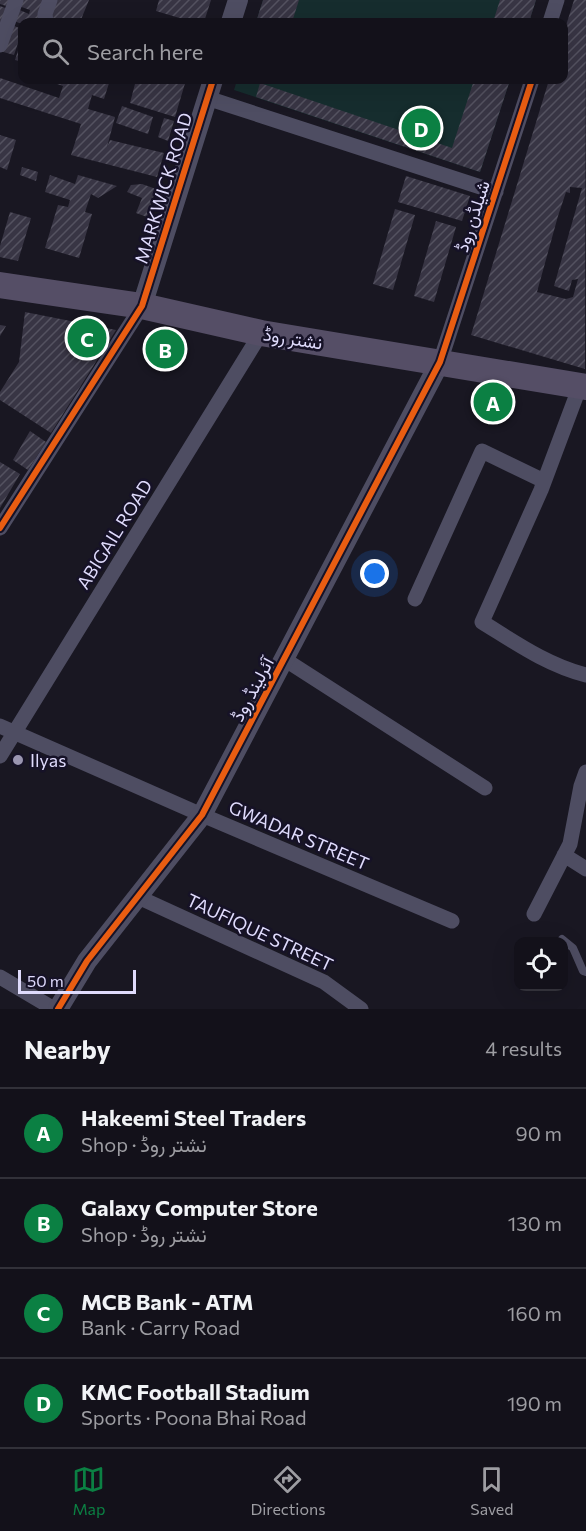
<!DOCTYPE html>
<meta charset="utf-8">
<style>
:root{--surface:#13111a;--page:#201f27;--text:#f1f3f6;--muted:#9d9da2;--line:#323139;--accent:#0b8043}
body{margin:0;font-family:Commissioner,Vazirmatn,sans-serif;background:var(--page);color:var(--text)}
.controls{position:absolute;right:18px;bottom:18px;display:grid;overflow:hidden;border-radius:12px;box-shadow:0 6px 24px #0002}
.controls button{width:54px;height:54px;display:grid;place-items:center;padding:0;border:0;border-bottom:2px solid var(--line);background:var(--surface);color:var(--text);font:30px sans-serif}
.scale{position:absolute;left:18px;bottom:15px;width:118px;box-sizing:border-box;padding-left:6px;border:3px solid #dfdbfc;border-top:0;font-size:16px;line-height:21px;white-space:nowrap;color:#dfdbfc;-webkit-text-stroke:4px #161227;paint-order:stroke}
.you{position:absolute;left:375px;top:574px;width:21px;height:21px;margin:-15px;border:4px solid #fff;border-radius:50%;background:#1a73e8;box-shadow:0 0 0 9px #1a73e833}
.badge{display:grid;place-items:center;width:39px;height:39px;border-radius:50%;background:var(--accent);color:#fff;font-size:20px;font-weight:700}
.pin{position:absolute;translate:-50% -50%;border:3px solid #fff;box-shadow:0 2px 6px #0006}
.list{margin:0;padding:0;list-style:none}
h2{display:flex;justify-content:space-between;align-items:center;height:78px;margin:0;padding:0 24px;font-size:26px}
h2 small{font-size:20px;font-weight:400;color:var(--muted)}
.list li{display:grid;grid-template-columns:39px 1fr auto;gap:18px;align-items:center;box-sizing:border-box;height:90px;padding:0 24px;border-top:2px solid var(--line)}
.list b{display:block;font-size:22px;white-space:nowrap}
.list p{margin:0;font-size:20px;white-space:nowrap;color:var(--muted)}
.list em{font-size:20px;font-style:normal;color:var(--muted)}
.icon{flex:none;width:33px;height:33px;fill:none;stroke:currentColor;stroke-width:2;stroke-linecap:round;stroke-linejoin:round}
.map{position:relative;flex:none;width:586px;height:1009px;overflow:hidden}
.search{position:absolute;background:var(--surface);box-shadow:0 6px 24px #0002;left:18px;right:18px;top:18px;height:66px;display:flex;align-items:center;gap:15px;box-sizing:border-box;padding:0 21px;border-radius:12px;color:var(--muted);font-size:22px}
.sheet{height:438px;background:var(--surface)}
nav{display:flex;justify-content:space-around;align-items:center;box-sizing:border-box;height:84px;border-top:2px solid var(--line);background:var(--surface);font-size:16px;color:var(--muted)}
nav a{display:grid;justify-items:center;gap:3px}
nav .on{color:var(--accent)}
.map>svg:first-child{display:block}
.green{fill:#162d2e}
.building{fill:url(#building-hatch);fill-rule:evenodd}
.lines{fill:none;stroke-linecap:round;stroke-linejoin:round}
.service{stroke:#4e4d62;stroke-width:8}
.minor{stroke:#4e4d62;stroke-width:15}
.tertiary{stroke:#4e4d62;stroke-width:20}
.primary{stroke:#554e66;stroke-width:26}
.cycleway-casing{stroke:#161227;stroke-width:10}
.cycleway{stroke:#e95d12;stroke-width:6}
.poi-dot{fill:#9a96b0;stroke:#161227;stroke-width:2}
.labels{text-anchor:middle;dominant-baseline:central;stroke-width:5;stroke-linejoin:round;paint-order:stroke}
.street-label{font-size:18px;fill:#dfdbfc;stroke:#161227}
.poi-label{font-size:18px;fill:#dfdbfc;stroke:#161227;text-anchor:start}
</style>
<div class="map">
<svg width="586" height="1009" viewBox="0 0 586 1009">
<defs>
<pattern id="building-hatch" width="6" height="6" patternUnits="userSpaceOnUse" patternTransform="scale(1.5)"><rect width="6" height="6" fill="#383544"/><path d="M-1 1l2-2M0 6l6-6M5 7l2-2" fill="none" stroke="#545260"/></pattern>
</defs>
<rect width="100%" height="100%" fill="#191722"/>
<path class="green" d="M263,0H536L529,22H256Z
M237,80H510L480,172L234,90Z"/>
<path class="building" d="M0,0H11L9,7L0,4Z
M18,0H47L43,22H22V24L11,20L15,8L29,14L30,10L16,5Z
M52,0H89L80,22L71,19L70,22H48Z
M159,0H211L204,22H193L156,11Z
M263,0H299L292,22H256Z
M500,0H536L529,22H493Z
M574,0H586L585,369L471,335L549,80H564V32ZM570,187L582,188L554,286L569,291L572,280L578,279L573,297L566,299L537,292L558,216L566,192L570,193Z
M0,6L8,9L0,30Z
M9,24L22,29V38L20,37L14,55L0,51Z
M22,38V62L15,60Z
M0,78L59,98L63,86L54,83L55,80H110L104,99L92,95L88,109L115,117L107,147L110,140L164,153L157,177L71,155L81,124L0,98Z
M136,80H186L175,117L130,103Z
M474,80H510L480,172L256,97L260,83L452,148Z
M122,106L153,117L148,134L116,123Z
M164,118L174,121L168,141L158,137Z
M0,135L16,140L7,170L0,167Z
M22,167L38,172L36,181L20,175Z
M50,175L75,184L78,175L117,186L98,198L91,194L85,212L92,214L79,258L45,248L58,205L68,207L70,200L45,192Z
M406,176L470,196L462,221L398,202Z
M142,184L156,189L147,217L136,213L142,198L127,192L131,185Z
M395,209L415,215L393,290L373,284Z
M10,212L31,218L18,261L0,257V246Z
M436,221L456,227L434,302L414,296Z
M25,312L116,330L51,433L0,400V392L19,362Z
M0,325L6,326L0,336Z
M30,431L46,442L28,470L13,460Z
M0,462L20,474L0,508Z"/>
<g class="lines">
<path class="service" d="M562,939L573,948L583,971L586,972"/>
<path class="minor" d="M46,22L45,14L50,0
M550,22L557,0
M0,45L16,0
M207,98L496,192
M440,362L532,80
M580,386L541,490L482,622C516,643 547,665 586,675
M0,528L142,306
M415,599L482,451L544,481
M284,659L485,788
M0,726L202,815L452,921
M0,756L261,333
M564,855L586,869
M138,897L324,982L361,1009
M534,914L570,844L581,786L586,772
M0,977L54,1009"/>
<path class="tertiary" d="M231,22L238,0
M142,306L213,80
M58,1009L87,961L202,815L440,362"/>
<path class="primary" d="M0,285L142,306L261,333L586,387"/>
<g class="cycleway-casing">
<path id="cycleway" d="M0,528L142,306L213,80
M58,1009L87,961L202,815L440,362L532,80"/>
</g>
<use href="#cycleway" class="cycleway"/>
</g>
<circle class="poi-dot" cx="18" cy="760" r="6"/>
<g class="labels">
<g class="street-label">
<text transform="translate(163 188) rotate(-73)">MARKWICK ROAD</text>
<text transform="translate(472 216) rotate(-72)">شیلڈن روڈ</text>
<text transform="translate(293 338) rotate(9)">نشتر روڈ</text>
<text transform="translate(114 534) rotate(-58)">ABIGAIL ROAD</text>
<text transform="translate(252 689) rotate(-62)">آئرلینڈ روڈ</text>
<text transform="translate(299 835) rotate(23)">GWADAR STREET</text>
<text transform="translate(260 932) rotate(25)">TAUFIQUE STREET</text>
</g>
<g class="poi-label">
<text x="30" y="760">Ilyas</text>
</g>
</g>
</svg>
<div class="controls">
<button><svg class="icon" aria-label="locate" viewBox="0 0 24 24"><circle cx="12" cy="12" r="6"/><path d="M12 2v4M12 18v4M2 12h4M18 12h4"/></svg></button>
</div>
<div class="scale">50 m</div>
<div class="you"></div>
<div class="pin badge" style="left:493px;top:402px">A</div>
<div class="pin badge" style="left:165px;top:349px">B</div>
<div class="pin badge" style="left:87px;top:338px">C</div>
<div class="pin badge" style="left:421px;top:128px">D</div>
<div class="search"><svg class="icon" aria-label="search" viewBox="0 0 24 24"><circle cx="10" cy="10" r="6"/><path d="M15 15l6 6"/></svg>Search here</div>
</div>
<section class="sheet">
<h2>Nearby<small>4 results</small></h2>
<ul class="list">
<li><span class="badge">A</span><div><b>Hakeemi Steel Traders</b><p>Shop · نشتر روڈ</p></div><em>90 m</em></li>
<li><span class="badge">B</span><div><b>Galaxy Computer Store</b><p>Shop · نشتر روڈ</p></div><em>130 m</em></li>
<li><span class="badge">C</span><div><b>MCB Bank - ATM</b><p>Bank · Carry Road</p></div><em>160 m</em></li>
<li><span class="badge">D</span><div><b>KMC Football Stadium</b><p>Sports · Poona Bhai Road</p></div><em>190 m</em></li>
</ul>
</section>
<nav>
<a class="on"><svg class="icon" aria-label="map" viewBox="0 0 24 24"><path d="M3 6l6-2 6 2 6-2v14l-6 2-6-2-6 2zM9 4v14M15 6v14"/></svg>Map</a>
<a><svg class="icon" aria-label="directions" viewBox="0 0 24 24"><path d="M12 3l9 9-9 9-9-9zM9 14v-3h6M13 9l2 2-2 2"/></svg>Directions</a>
<a><svg class="icon" aria-label="saved" viewBox="0 0 24 24"><path d="M7 4h10v16l-5-4-5 4z"/></svg>Saved</a>
</nav>
